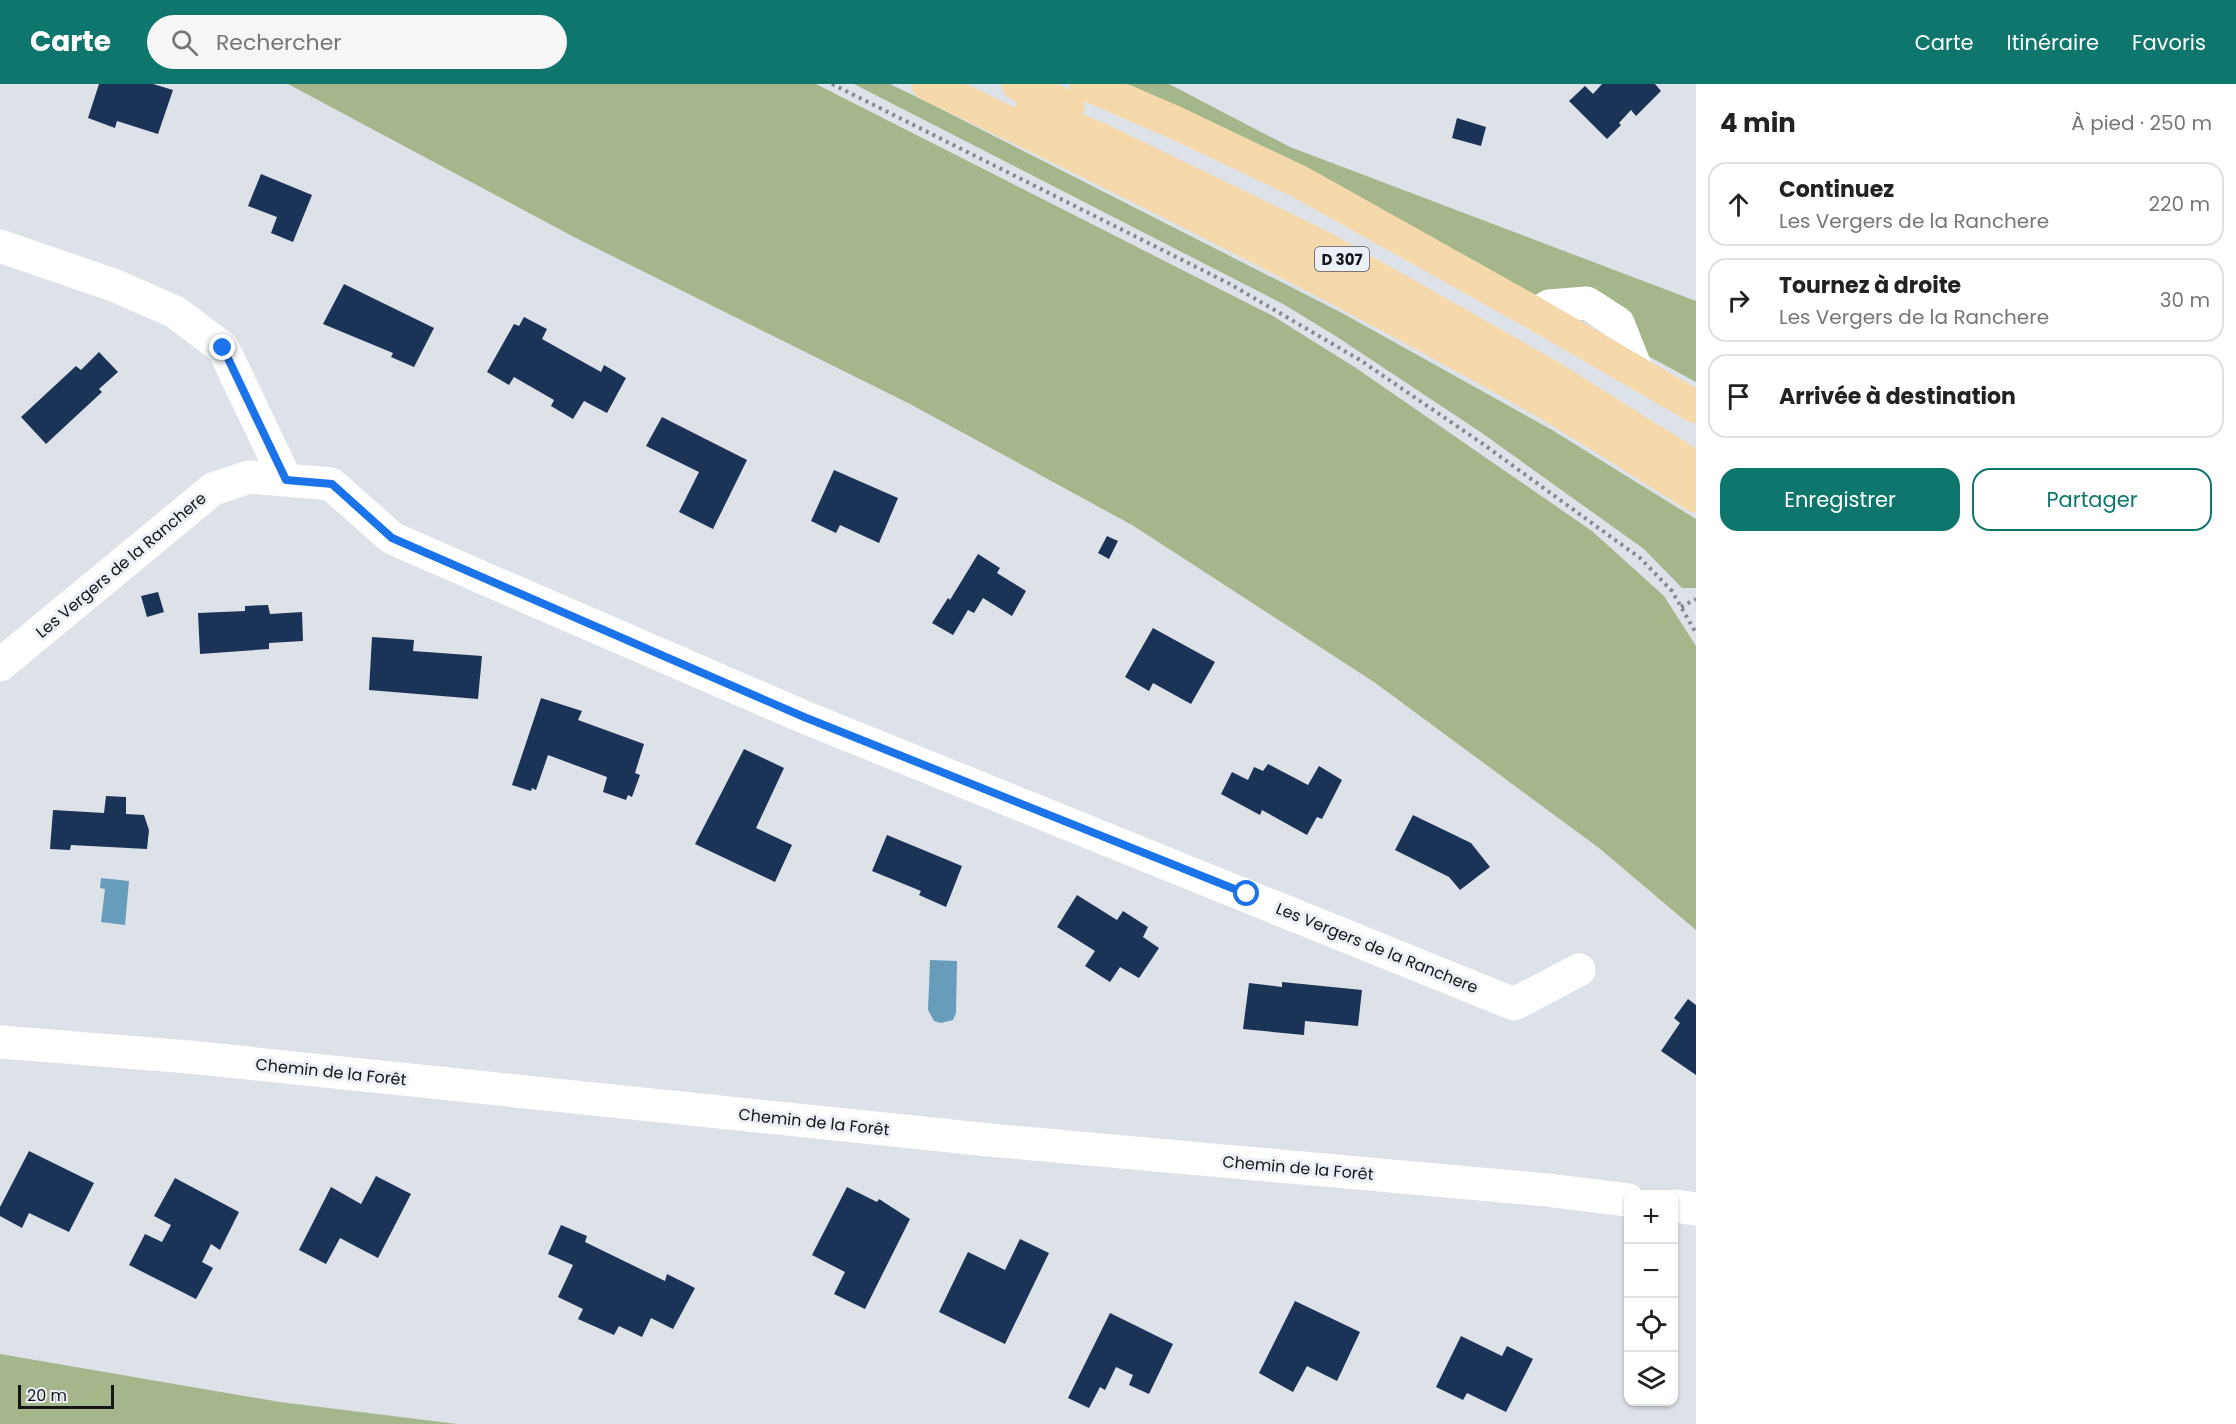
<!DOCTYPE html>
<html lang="fr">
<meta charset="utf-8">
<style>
:root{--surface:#fff;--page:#f6f6f6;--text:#222;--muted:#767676;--line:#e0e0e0;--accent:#0f766e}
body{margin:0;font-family:Poppins,sans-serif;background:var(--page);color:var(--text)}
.controls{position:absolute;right:18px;bottom:18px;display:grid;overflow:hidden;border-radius:12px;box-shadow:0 2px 4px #0004}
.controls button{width:54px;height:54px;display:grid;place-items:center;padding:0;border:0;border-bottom:2px solid var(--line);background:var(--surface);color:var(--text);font:30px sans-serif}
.scale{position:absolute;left:18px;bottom:15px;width:96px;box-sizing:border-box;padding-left:6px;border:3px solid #141518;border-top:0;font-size:16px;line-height:21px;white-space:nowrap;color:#141518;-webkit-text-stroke:4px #ebeff6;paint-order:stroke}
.stop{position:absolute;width:18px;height:18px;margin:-14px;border:4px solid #1a73e8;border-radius:50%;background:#fff}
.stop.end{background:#1a73e8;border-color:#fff;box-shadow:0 2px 6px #0008}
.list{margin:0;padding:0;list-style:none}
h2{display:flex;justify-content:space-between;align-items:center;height:78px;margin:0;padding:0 24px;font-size:26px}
h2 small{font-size:20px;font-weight:400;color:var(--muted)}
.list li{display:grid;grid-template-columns:39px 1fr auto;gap:18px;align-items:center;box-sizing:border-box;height:84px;margin:0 12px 12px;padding:0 12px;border:2px solid var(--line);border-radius:18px}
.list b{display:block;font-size:22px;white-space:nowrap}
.list p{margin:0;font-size:20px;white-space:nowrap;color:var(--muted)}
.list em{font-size:20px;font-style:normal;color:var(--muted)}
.actions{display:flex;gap:12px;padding:18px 24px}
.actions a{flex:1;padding:14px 0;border:2px solid var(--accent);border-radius:18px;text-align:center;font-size:21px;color:var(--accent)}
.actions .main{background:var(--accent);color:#fff}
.icon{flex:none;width:33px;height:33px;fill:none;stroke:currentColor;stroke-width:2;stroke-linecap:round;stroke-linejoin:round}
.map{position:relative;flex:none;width:1696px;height:1340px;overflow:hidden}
header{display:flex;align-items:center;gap:36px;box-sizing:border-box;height:84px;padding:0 30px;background:var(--accent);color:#fff}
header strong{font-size:28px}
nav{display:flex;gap:33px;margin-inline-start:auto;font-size:21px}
.search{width:420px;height:54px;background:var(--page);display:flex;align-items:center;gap:15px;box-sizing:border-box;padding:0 21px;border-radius:33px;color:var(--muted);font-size:22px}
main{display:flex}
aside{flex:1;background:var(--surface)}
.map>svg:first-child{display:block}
.green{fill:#a5b68b}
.water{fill:#679dbb}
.building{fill:#1c3358}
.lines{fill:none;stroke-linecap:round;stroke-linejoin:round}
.path{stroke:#85888e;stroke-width:4;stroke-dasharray:3 4.5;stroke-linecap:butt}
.minor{stroke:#fff;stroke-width:33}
.major{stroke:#f6d9aa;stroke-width:33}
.route{stroke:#1a73e8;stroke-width:8}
.labels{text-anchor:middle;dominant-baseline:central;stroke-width:6;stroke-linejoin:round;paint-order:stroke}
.shield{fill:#ebeff6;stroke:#54565b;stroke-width:1.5}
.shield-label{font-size:15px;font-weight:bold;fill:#141518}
.street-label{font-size:16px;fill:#141518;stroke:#ebeff6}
</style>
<header>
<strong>Carte</strong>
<div class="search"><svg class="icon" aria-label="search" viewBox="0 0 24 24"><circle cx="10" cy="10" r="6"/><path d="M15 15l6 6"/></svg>Rechercher</div>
<nav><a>Carte</a><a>Itinéraire</a><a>Favoris</a></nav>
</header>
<main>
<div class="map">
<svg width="1696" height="1340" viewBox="0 0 1696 1340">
<rect width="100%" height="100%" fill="#dde2e9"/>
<path class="green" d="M288,0H816L1273,232L1356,284L1592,447L1664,512L1696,562V846L1599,764L1374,598L1132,441L910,320L574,153Z
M854,0H890L939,24L1342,229L1552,346L1696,435V504H1682L1644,465L1479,347L1334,251L1283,220Z
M1122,0H1169L1290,63L1696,217V298L1506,195Z
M0,1270L280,1318L457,1340H0Z"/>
<path class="water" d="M101,794L129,797L125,841L101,838L105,805L100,804Z
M930,876L957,877L956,929L953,936L941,939L934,937L928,926Z"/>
<path class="building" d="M99,0H153L173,6L158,50L117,37L115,44L88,34Z
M1602,0H1655L1661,7L1636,32L1631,26L1619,39L1621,41L1607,55L1569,17L1585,2L1593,10Z
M1457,34L1486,43L1481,62L1452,54Z
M261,90L312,111L293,158L271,149L277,133L248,122Z
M344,200L434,244L414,283L391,273L393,269L323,240Z
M524,233L547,245L542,255L601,288L604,281L626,294L607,329L584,317L573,335L551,322L554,316L514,293L509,301L487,288L514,240L519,242Z
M99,268L118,288L99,305L102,308L46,360L21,333L76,282L81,286Z
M662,333L747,376L713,445L679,428L699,388L646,362Z
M834,386L898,414L879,459L840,441L836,449L811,437Z
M1107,452L1118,457L1109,475L1098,469Z
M978,470L1000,484L997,489L1026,507L1012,532L983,514L974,529L968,526L953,551L932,539L948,514L950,516Z
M158,508L164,528L147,533L141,512Z
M268,521L270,530L302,528L303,557L269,559V565L200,570L198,529L245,527V522Z
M1153,544L1215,578L1191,620L1153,599L1149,607L1125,593Z
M372,553L414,556L413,567L482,572L478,615L369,606Z
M541,614L582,627L578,636L644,660L635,689L640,691L632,713L628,711L626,716L603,708L607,693L548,671L536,706L532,704L531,707L512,701Z
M744,665L784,684L756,744L792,761L775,798L695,760Z
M1268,680L1308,701L1319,682L1342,696L1322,735L1317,733L1307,751L1262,726L1260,731L1221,710L1232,688L1248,696L1254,683L1263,687Z
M106,712L126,713V730L144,731L149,746L147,765L71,761L70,766L50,765L53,726L104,729Z
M1413,731L1471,759L1490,783L1460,806L1449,793L1395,766Z
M887,751L962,782L946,823L919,811L921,807L872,787Z
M1077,811L1117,836L1123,827L1148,843L1143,853L1159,864L1139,894L1120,883L1110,898L1085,882L1095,867L1057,843Z
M1282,898L1362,906L1358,942L1305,937L1304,951L1243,945L1249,899L1282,903Z
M1688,915L1696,921V991L1661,967L1680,939L1674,934Z
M29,1067L94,1099L69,1148L29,1129L22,1144L0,1132V1123Z
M376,1092L411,1110L378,1174L340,1154L326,1180L299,1166L331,1103L361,1120Z
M175,1094L239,1128L220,1166L211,1160L202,1178L213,1184L196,1215L129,1181L145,1150L162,1158L171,1141L154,1132Z
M847,1103L877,1118L879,1115L910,1135L865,1225L834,1210L845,1188L812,1171Z
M561,1141L587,1152L585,1158L665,1197L667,1190L695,1204L673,1245L651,1234L642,1253L619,1242L614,1251L578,1235L583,1225L558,1213L573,1181L548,1170Z
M1020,1155L1049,1169L1005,1260L939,1228L968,1168L1005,1186Z
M1295,1217L1360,1248L1337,1297L1307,1282L1293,1308L1259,1289Z
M1110,1229L1173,1260L1149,1310L1129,1301L1133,1291L1116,1283L1105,1306L1100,1303L1089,1324L1068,1314Z
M1461,1252L1502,1272L1507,1262L1533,1275L1506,1328L1467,1309L1463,1316L1436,1303Z"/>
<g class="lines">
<path class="path" d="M832,0L1230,200L1360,276L1483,360L1640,474L1672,507L1696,549
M1681,523L1696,515"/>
<path class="minor" d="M0,162L116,202L175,228L223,264L286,396
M1536,230L1549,222L1587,219L1618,239L1637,287
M0,581L213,405L249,393L331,400L392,454L497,500L804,633L1514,920L1579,886
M0,958L189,973L990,1056L1547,1106L1628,1116
M1674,1122L1696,1125"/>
<path class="major" d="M928,0C1129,96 1328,196 1522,305C1581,338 1638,376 1696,412
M1018,0L1068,23
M1086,0L1174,38L1300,98L1527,225L1696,323
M1031,27L1100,55L1322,163L1548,291L1696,384"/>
</g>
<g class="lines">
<path class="route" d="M223,264L286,396L332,400L392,454L804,633L1247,810"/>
</g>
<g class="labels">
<rect class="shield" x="1315" y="163" width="54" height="24" rx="4.5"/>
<g class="shield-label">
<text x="1342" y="175">D 307</text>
</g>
<g class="street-label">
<text transform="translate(121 481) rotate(-40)">Les Vergers de la Ranchere</text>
<text transform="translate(1377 864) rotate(22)">Les Vergers de la Ranchere</text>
<text transform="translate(331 988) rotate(6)">Chemin de la Forêt</text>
<text transform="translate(814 1038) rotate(6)">Chemin de la Forêt</text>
<text transform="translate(1298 1084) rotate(5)">Chemin de la Forêt</text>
</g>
</g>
</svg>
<div class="controls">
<button>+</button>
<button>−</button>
<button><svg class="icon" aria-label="locate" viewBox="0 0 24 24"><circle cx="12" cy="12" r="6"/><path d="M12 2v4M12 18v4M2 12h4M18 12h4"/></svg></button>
<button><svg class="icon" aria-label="layers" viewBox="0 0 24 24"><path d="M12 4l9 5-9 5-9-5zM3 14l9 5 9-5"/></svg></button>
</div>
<div class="scale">20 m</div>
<div class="stop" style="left:1247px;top:810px"></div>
<div class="stop end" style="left:223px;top:264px"></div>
</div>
<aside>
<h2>4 min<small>À pied · 250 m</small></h2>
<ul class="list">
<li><svg class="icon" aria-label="ahead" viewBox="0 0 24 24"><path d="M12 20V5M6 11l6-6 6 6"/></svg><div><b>Continuez</b><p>Les Vergers de la Ranchere</p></div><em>220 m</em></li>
<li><svg class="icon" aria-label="right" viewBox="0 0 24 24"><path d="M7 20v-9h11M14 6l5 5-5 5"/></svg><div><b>Tournez à droite</b><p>Les Vergers de la Ranchere</p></div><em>30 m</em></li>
<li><svg class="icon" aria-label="arrive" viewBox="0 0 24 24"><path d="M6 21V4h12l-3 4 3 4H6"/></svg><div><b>Arrivée à destination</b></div></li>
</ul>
<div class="actions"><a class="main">Enregistrer</a><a>Partager</a></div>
</aside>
</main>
